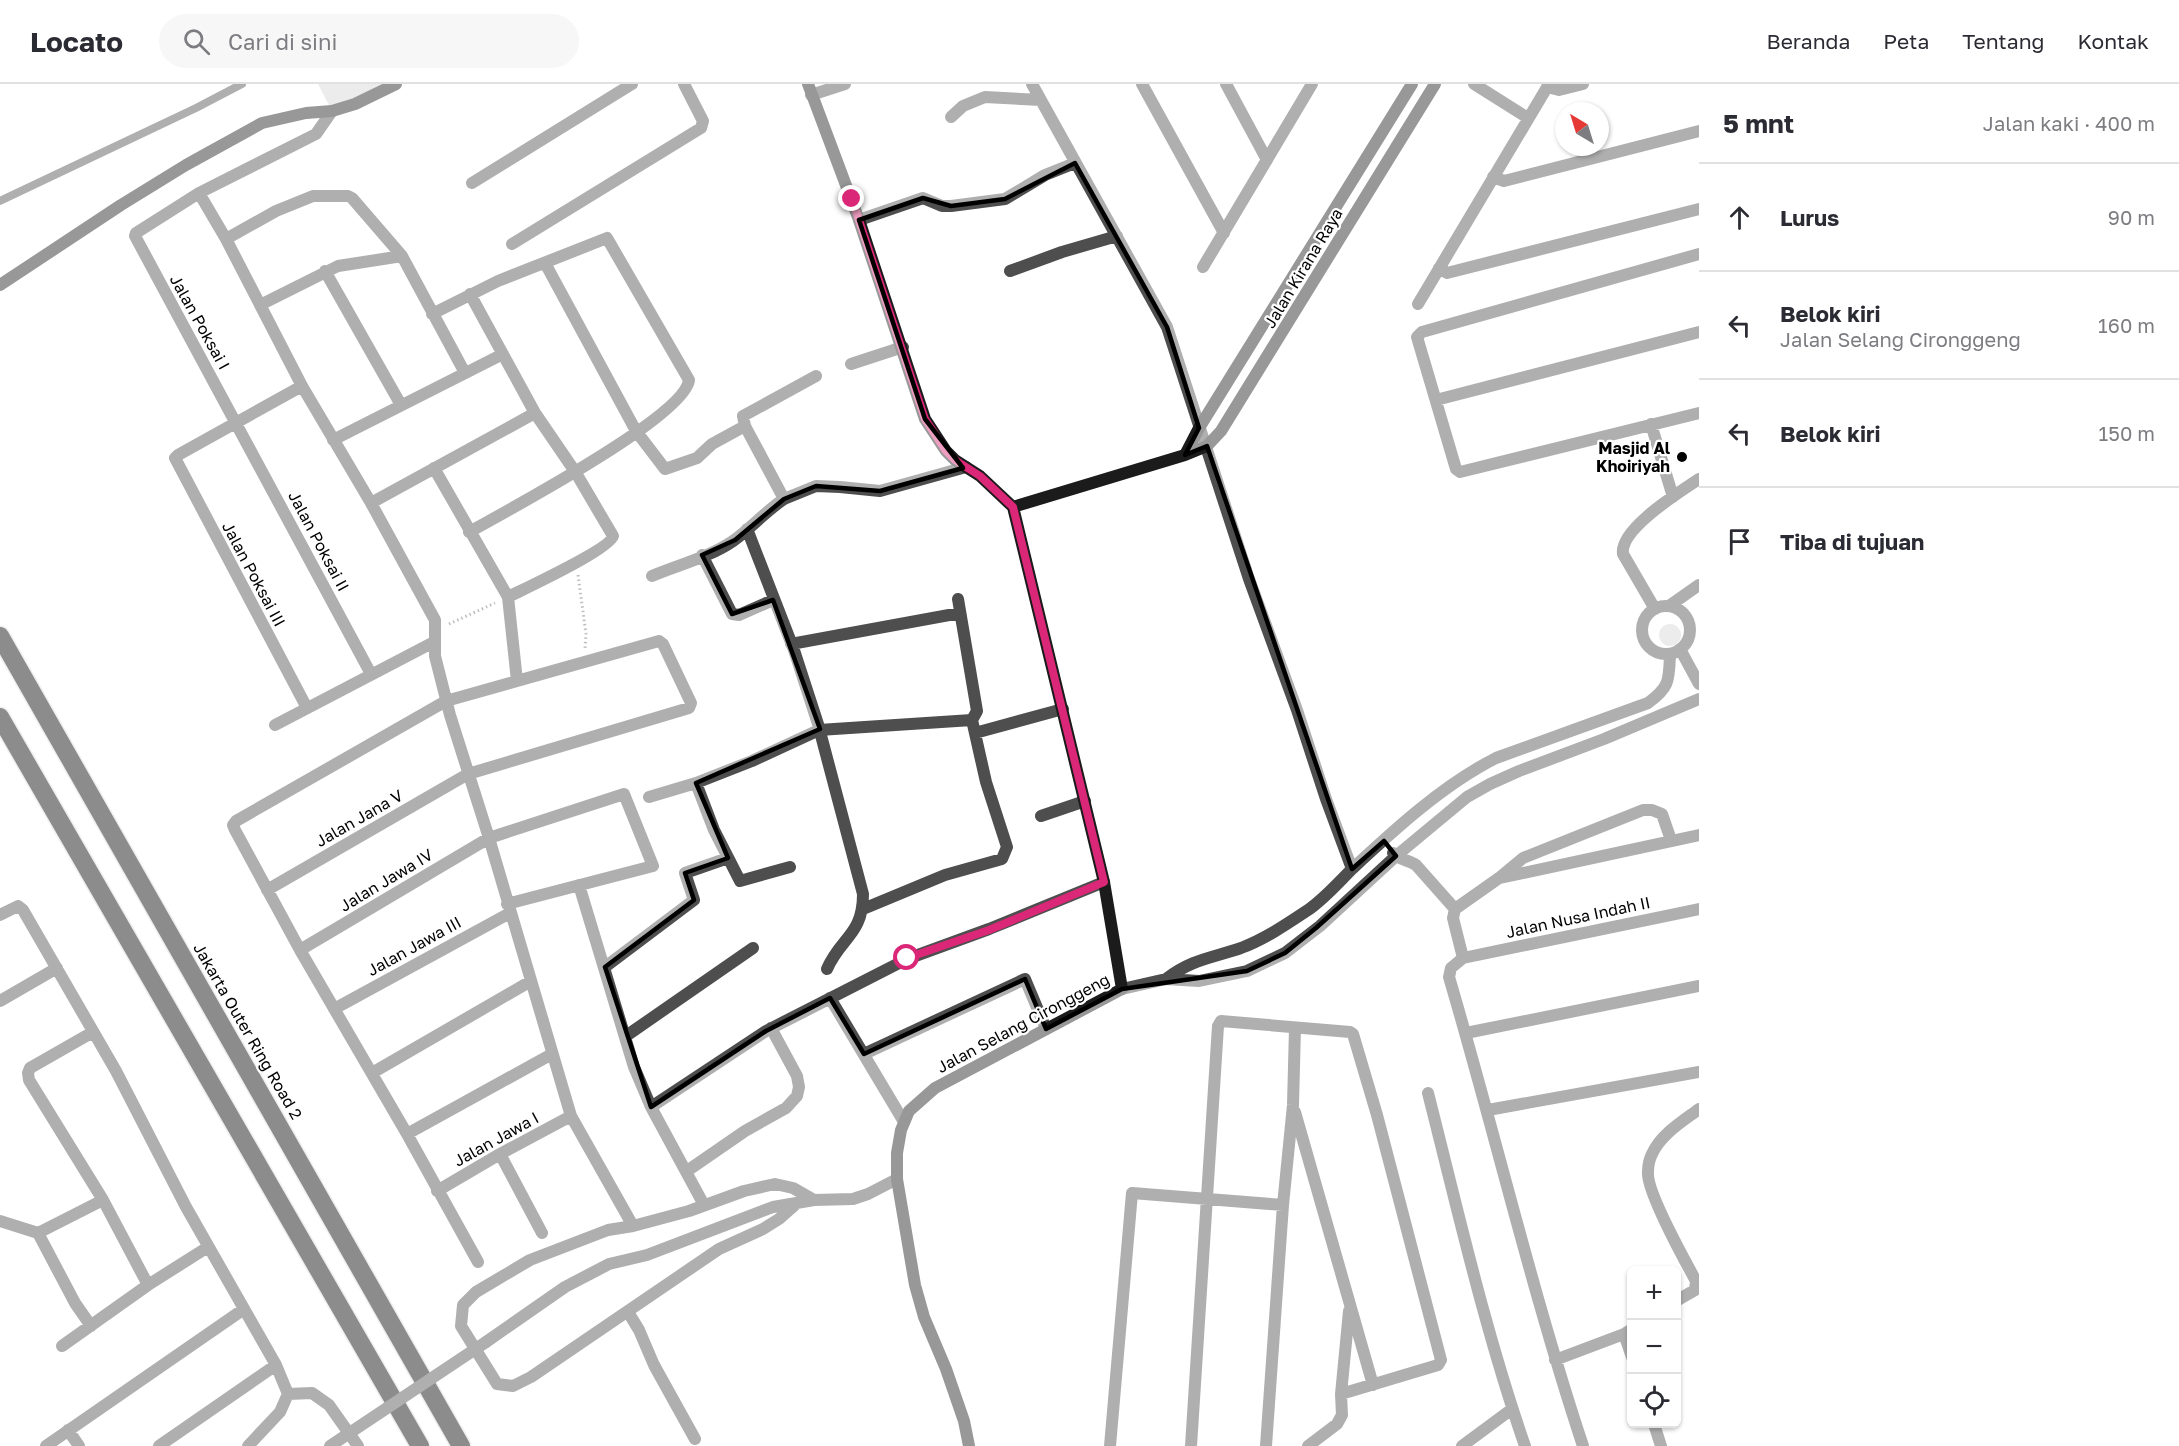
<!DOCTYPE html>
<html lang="id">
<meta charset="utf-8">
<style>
:root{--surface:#fff;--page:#f7f7f7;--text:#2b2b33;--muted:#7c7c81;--line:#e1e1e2}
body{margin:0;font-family:"Golos Text",sans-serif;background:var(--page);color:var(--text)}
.controls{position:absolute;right:18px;bottom:18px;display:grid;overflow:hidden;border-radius:9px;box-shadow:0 2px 4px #0004}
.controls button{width:54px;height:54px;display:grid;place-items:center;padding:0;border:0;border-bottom:2px solid var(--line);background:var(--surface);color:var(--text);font:30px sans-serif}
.compass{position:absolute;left:1555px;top:18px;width:54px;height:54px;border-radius:50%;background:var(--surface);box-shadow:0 2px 4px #0004;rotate:322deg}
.stop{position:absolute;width:18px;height:18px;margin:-14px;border:4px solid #db2777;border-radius:50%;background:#fff}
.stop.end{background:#db2777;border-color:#fff;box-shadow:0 2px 6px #0008}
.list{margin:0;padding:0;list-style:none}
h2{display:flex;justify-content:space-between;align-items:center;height:78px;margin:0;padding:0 24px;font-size:26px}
h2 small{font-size:20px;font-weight:400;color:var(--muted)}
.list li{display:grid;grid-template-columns:39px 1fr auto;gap:18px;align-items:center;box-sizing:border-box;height:108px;padding:0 24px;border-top:2px solid var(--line)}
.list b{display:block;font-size:22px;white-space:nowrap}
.list p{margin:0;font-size:20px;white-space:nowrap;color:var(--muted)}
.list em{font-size:20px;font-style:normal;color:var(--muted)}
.icon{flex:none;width:33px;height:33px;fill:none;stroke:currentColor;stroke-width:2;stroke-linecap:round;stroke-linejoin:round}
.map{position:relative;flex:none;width:1699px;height:1362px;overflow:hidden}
header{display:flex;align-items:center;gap:36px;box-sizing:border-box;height:84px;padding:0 30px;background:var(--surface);border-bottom:2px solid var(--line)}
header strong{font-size:28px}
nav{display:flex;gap:33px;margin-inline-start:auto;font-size:21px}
.search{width:420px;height:54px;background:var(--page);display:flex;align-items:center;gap:15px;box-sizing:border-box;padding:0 21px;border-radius:33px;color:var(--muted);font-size:22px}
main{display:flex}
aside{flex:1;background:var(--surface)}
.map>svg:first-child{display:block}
.green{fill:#d5d5d5}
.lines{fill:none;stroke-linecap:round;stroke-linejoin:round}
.highway-casing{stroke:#dbdbdb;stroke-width:21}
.path{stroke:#707070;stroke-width:3;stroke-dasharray:1.5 3;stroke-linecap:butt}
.lane{stroke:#4e4e4e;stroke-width:8}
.street{stroke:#4e4e4e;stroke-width:12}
.secondary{stroke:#1b1b1b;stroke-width:12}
.highway{stroke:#000;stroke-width:18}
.street-bridge{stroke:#4e4e4e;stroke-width:12}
.route{stroke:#db2777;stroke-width:8}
.marked{fill:none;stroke:#000;stroke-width:4.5;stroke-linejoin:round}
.poi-dot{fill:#000;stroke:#fff;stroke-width:2}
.labels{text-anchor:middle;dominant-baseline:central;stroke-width:4.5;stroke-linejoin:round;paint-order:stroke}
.street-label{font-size:16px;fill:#000;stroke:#fff}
.poi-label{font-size:16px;font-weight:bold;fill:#000;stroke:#fff;text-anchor:end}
</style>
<header>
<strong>Locato</strong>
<div class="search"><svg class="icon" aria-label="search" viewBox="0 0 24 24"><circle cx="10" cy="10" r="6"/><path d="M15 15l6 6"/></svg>Cari di sini</div>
<nav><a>Beranda</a><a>Peta</a><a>Tentang</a><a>Kontak</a></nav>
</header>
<main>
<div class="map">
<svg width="1699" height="1362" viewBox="0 0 1699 1362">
<rect width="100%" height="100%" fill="#fff"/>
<path class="green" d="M318,0H396L332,27Z
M1659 551a11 11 0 1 1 22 0a11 11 0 1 1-22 0Z"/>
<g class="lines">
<g class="highway-casing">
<path id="highway" d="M0,552L461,1362
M0,633L420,1362"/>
</g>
<path class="path" d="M578,491L586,550L585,565
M449,540L495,519"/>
<path class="lane" d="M0,117L196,24L242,0"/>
<path class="street" d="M1032,0L1167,243L1249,495L1297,626L1326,715L1352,785
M1142,0L1224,149
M1226,0L1267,76
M1474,0L1528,34
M1547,3L1559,6L1583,0
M811,11L845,0
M332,27L316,50L199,109L136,149L135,152L371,590
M951,33L963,22L985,13L1041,16
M1493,93L1504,97L1699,47
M472,99L632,0
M199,109L226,155L302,302L371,419L435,536V572L450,631L489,754L571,1032L633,1142
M859,136L923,114L942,122H951L1005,115L1045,91L1075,79
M226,155L276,127L313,112H348L352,114L402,172L465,289
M512,160L701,44L703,37L684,0
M1699,170L1422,248L1417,253L1456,385L1460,388L1699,329
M545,179L636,347L665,385L697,374L712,360L745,342
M1203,183L1312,0
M1439,184L1447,189L1699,125
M325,187L401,321
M1010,187L1062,168L1117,152
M470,210L535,329L576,389L613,452C610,465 524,505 508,513
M1418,220L1549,0
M260,221L338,182L402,172
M432,230L498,197L607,154L689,296C685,332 507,427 469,448
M851,280L903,263
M302,302L178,371L175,374L307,624
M1436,316L1699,248
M1651,340L1673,413
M333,356L503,270
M434,384L508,513L517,597
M784,415L816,402L840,403L880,407L966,383
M371,419L535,329
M747,445L794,566L818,640L863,810C863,851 841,853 827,885
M702,471L732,530L739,531L773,516
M652,492C678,481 710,473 733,457C751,444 766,427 784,415L745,342L743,332L816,292
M1669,522L1699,501
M1642 546a24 24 0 1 1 48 0a24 24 0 1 1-48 0Z
M1655,525L1623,470C1619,445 1680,408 1699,395
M791,560L960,529
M1680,565L1699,600
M275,641L434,558
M975,649L1063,625
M696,699L714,746L740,797L790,783
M649,713L696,699L752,677L819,646L972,636
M1041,732L1085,717
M1393,769C1399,776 1409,776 1416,781L1455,825
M1500,794L1699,751
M579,801L634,983L651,1023L704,1121
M267,806L468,690L689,624L691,619L663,560L659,557L446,617L236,737L233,741L235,746L300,866L407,1050L478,1178
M863,825L945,791L1002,775L1007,763L986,698L972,636L977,627L958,515
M1455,825L1453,834L1463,874L1451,884L1449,893C1495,1049 1532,1208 1583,1362
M1455,825L1499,794L1523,774L1643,726H1652L1662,730L1671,756
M0,831L18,822L23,826L116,987L186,1123L276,1281L288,1310L312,1309L329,1321L358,1362
M300,866L489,754L624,710L653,782L507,820
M1463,874L1699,825
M605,883L694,816L685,789L728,774
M1166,895C1192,875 1212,874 1241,864C1265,855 1287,840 1308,826C1324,815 1338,799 1352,785C1395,745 1443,701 1496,674L1648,619C1670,603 1669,596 1670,570
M1122,905L1166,895L1199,897L1247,887L1285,869L1320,842L1396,772L1467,713L1490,700L1519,687L1604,655L1699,615
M830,914L904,1038
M0,917L57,884
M334,925L510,829
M93,948L30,984L28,989L29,996L103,1116L148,1201
M1466,949L1699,902
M626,952L753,864
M864,970L1025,895L1046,945
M372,989L531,897
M1428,1009C1458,1127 1485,1247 1525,1362
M651,1023L766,947L907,875L989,845L1104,798
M1488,1026L1699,988
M1295,1028L1373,1301
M407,1050L552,970
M500,1070L542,1149
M687,1087L745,1047L786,1024L797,1012L799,1003L797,992L771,944
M437,1107L500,1070L571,1032
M797,1119L779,1135L763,1145L719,1165L531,1293L513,1302L497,1300L461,1242L463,1221L476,1208L530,1176L608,1146L633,1142L689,1127L744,1107L775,1100L793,1104L814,1116
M0,1137L38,1149
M1676,1217L1695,1206L1696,1197C1685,1177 1646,1107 1648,1088C1648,1082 1650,1074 1652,1070C1661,1050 1683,1037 1699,1025
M628,1228L639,1246L654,1281L695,1355
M91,1242L75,1219L38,1149L103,1116
M1624,1250L1632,1273
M486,1258L565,1203L609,1180L647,1171L773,1123L814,1116L853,1115L868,1110L897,1095
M62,1262L148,1201L208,1163
M1555,1276L1624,1250L1632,1245
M1654,1340L1661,1362
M68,1346L79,1362
M46,1362L244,1225
M159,1362L276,1281
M248,1362L280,1328L288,1310
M1110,1362L1132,1109L1283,1121
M1191,1362L1218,942L1221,937L1350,948L1353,950L1377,1031L1441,1276L1438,1281L1341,1310
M1266,1362L1283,1121L1293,1021L1295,944
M1308,1362L1337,1340L1342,1331L1341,1310L1349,1227
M1462,1362L1512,1325"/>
<path class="secondary" d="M808,0L859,136L925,335L946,367L955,376L980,392L1013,423
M0,201L121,121L186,81L262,39L306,29L332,27L355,20L396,0
M1185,371L1199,344L1412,0
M1013,423L1185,371L1207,362L1221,347L1435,0
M969,1362L964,1337L946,1285L924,1233L915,1201L897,1095V1069L901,1046L909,1027L935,1004L1122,905L1104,798L1013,423"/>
<use href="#highway" class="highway"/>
<path class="street-bridge" d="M330,1362L486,1258"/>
</g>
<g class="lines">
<path class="route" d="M852,115L925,335L946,367L955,376L980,392L1013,423L1104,798L989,846L907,874"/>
</g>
<path d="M0 0H1699V1362H0ZM1075,79L1167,243L1199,344L1185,371L1207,362L1352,785L1384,757L1396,772L1316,844L1285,869L1247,887L1122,905L1046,945L1025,895L864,970L830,914L766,947L651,1023L605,883L694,816L685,789L728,774L696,699L820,645L773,516L732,530L702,471L735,456L784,415L816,402L880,407L963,384L925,335L859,136L923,114L951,122L1005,115Z" fill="#fff" fill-opacity=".55" fill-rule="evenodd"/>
<path class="marked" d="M1075,79L1167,243L1199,344L1185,371L1207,362L1352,785L1384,757L1396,772L1316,844L1285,869L1247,887L1122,905L1046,945L1025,895L864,970L830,914L766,947L651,1023L605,883L694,816L685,789L728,774L696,699L820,645L773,516L732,530L702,471L735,456L784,415L816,402L880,407L963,384L925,335L859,136L923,114L951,122L1005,115Z"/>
<circle class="poi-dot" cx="1682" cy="373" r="6"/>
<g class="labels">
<g class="street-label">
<text transform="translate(1303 184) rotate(-59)">Jalan Kirana Raya</text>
<text transform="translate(200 238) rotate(61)">Jalan Poksai I</text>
<text transform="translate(319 457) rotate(62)">Jalan Poksai II</text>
<text transform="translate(254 490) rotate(62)">Jalan Poksai III</text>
<text transform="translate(359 734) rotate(-30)">Jalan Jana V</text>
<text transform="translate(386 796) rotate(-31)">Jalan Jawa IV</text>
<text transform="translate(1578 833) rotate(-12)">Jalan Nusa Indah II</text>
<text transform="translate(414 862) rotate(-29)">Jalan Jawa III</text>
<text transform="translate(1023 939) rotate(-28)">Jalan Selang Cironggeng</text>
<text transform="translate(248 947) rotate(60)">Jakarta Outer Ring Road 2</text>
<text transform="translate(496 1055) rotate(-29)">Jalan Jawa I</text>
</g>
<g class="poi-label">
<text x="1670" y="364">Masjid Al<tspan x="1670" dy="18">Khoiriyah</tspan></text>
</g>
</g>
</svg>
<div class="controls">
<button>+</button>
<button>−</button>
<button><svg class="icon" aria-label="locate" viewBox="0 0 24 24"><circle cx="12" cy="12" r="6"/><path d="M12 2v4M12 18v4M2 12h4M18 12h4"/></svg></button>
</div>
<svg class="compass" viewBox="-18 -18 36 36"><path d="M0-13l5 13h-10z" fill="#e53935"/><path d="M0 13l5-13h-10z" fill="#7c7c81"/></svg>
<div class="stop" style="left:907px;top:874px"></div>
<div class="stop end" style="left:852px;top:115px"></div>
</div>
<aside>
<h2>5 mnt<small>Jalan kaki · 400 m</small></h2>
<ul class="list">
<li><svg class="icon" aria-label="ahead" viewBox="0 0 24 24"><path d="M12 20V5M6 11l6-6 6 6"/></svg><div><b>Lurus</b></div><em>90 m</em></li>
<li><svg class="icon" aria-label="left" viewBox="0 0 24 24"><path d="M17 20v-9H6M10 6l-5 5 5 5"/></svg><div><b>Belok kiri</b><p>Jalan Selang Cironggeng</p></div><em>160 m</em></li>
<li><svg class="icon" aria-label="left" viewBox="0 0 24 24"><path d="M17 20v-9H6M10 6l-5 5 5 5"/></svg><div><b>Belok kiri</b></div><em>150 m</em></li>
<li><svg class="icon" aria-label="arrive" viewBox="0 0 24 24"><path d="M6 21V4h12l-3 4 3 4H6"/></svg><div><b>Tiba di tujuan</b></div></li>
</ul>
</aside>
</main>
